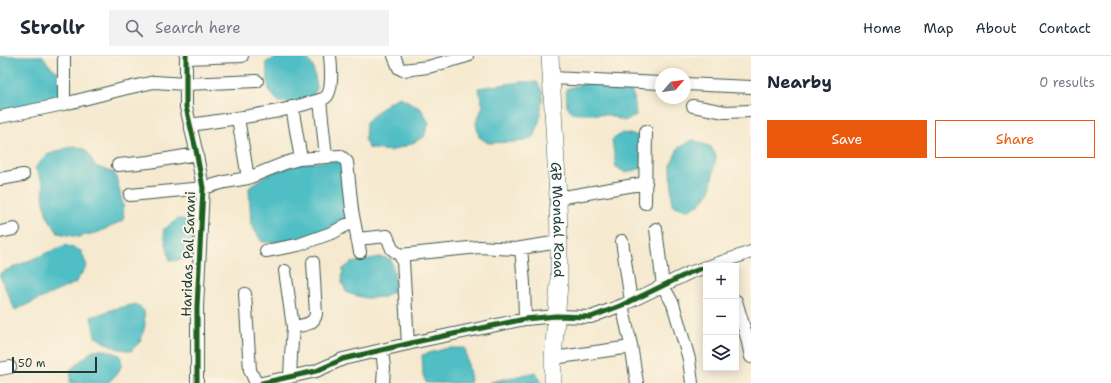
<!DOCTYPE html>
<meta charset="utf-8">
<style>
:root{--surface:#fff;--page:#f2f2f3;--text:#1f2937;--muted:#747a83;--line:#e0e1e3;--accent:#ea580c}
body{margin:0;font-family:"Shantell Sans",sans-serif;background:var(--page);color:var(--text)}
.controls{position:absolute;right:12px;bottom:12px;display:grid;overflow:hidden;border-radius:0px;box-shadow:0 2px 10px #0003}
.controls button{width:36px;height:36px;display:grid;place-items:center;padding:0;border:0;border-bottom:1px solid var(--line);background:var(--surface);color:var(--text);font:20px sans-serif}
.compass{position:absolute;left:655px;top:12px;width:36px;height:36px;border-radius:50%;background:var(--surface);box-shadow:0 2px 10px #0003;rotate:61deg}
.scale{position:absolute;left:12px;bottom:10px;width:85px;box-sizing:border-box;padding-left:4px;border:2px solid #1f3d34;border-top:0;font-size:11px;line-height:14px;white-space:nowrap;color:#1f3d34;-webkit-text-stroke:3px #fcf5e5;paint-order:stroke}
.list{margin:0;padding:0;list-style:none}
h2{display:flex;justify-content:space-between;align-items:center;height:52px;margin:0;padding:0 16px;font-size:17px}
h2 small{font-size:13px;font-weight:400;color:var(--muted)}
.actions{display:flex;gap:8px;padding:12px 16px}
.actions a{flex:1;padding:9px 0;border:1px solid var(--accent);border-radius:0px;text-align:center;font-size:14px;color:var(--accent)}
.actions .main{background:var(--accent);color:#fff}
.icon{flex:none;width:22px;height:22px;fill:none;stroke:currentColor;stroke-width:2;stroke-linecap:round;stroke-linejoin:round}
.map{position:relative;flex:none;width:751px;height:327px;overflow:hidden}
header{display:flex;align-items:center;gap:24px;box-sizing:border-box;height:56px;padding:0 20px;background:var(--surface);border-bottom:1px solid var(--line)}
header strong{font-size:19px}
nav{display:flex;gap:22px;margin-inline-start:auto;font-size:14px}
.search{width:280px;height:36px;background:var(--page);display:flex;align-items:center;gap:10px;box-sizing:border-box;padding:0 14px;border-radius:0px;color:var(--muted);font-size:15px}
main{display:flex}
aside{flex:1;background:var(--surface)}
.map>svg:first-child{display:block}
.water{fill:#4fbec5;stroke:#377e7c}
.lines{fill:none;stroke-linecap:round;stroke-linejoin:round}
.street-casing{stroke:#3f574b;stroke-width:14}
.secondary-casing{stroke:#3f574b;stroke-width:18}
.street{stroke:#fff;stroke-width:12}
.secondary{stroke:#fff;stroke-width:17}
.cycleway-casing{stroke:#fcf5e5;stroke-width:8}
.cycleway{stroke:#1b5e20;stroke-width:5}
.labels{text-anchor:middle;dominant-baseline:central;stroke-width:4;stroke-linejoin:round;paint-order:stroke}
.street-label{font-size:14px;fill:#1f3d34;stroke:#fcf5e5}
</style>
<header>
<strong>Strollr</strong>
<div class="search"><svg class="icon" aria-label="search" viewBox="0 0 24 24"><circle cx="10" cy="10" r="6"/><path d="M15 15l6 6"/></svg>Search here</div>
<nav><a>Home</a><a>Map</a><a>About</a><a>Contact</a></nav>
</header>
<main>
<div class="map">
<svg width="751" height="327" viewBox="0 0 751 327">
<rect width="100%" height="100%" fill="#fcf5e5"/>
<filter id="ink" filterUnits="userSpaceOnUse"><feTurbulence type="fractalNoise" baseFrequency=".025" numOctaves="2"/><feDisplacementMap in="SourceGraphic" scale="8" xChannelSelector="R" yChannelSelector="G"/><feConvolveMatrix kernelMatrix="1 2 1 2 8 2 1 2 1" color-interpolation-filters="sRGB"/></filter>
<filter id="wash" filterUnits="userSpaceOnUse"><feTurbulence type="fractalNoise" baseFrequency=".012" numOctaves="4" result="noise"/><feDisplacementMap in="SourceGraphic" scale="16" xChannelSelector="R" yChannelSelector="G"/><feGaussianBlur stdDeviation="0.9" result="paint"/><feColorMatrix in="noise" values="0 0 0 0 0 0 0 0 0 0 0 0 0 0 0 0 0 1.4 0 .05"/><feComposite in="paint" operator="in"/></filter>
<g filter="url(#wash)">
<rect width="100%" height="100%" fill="#f5e9cf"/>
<path class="water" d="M0,0H43L49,9L58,16L60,32L59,44L0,57Z
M306,0L313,11L317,31L313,41L293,47L279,46L269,35L266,6L277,2Z
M521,26H537L543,37L540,62L535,80L525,85L514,86L488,87L479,81L476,67L483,50L478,32Z
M586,27L628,29L634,41L636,60L624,65L609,59L592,58L574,57L567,51L566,33Z
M399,41L406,44L421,53L429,67L424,81L408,89L390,95L368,92L365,84L366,66L386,48Z
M622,77L641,80L642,112L626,117L616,111L612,84Z
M693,84L711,91L716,100L710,135L699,149L686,154L672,149L671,109L678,92Z
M73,90C89,93 88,96 95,110L115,117L123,149L124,164L99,176L78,181L58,177L47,160L43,142L44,128L35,112L47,99Z
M342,104L349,152L346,161L335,170L303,183L277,187L262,186L251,168L249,132L266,119L297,108Z
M178,163L192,164L198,168L195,202L170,205L163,174Z
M65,189L81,195L87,210L75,227L15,254L0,220V217Z
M379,201L391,203L395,220L394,235L384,241L366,242L347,237L342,227L343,213L351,207Z
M136,248L144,255L145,270L140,286L131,295L116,292L95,281L91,261L114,253Z
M448,292H465L471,324L470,327H426L423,319L422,299Z
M93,294H106L120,299L122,308L118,317L108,327H70L71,313Z
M536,316L542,327H489L491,326Z"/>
</g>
<g filter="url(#ink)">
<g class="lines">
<g class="street-casing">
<path id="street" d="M186,0V51L196,94L203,132L197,251V327
M394,0L399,12L403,14L428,11L467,0
M186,2L242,0
M551,22L661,27
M685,28L751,31
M320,44L326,101
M64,48V0
M693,50L725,56L751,55
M292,51L301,103
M0,61L64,48L123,33L154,26L186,28L257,25
M238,62L248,122
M190,69L238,62L279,55L320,44C322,43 324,43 326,41C333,35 331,9 330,0
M118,109L149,106L197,98
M0,123L23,119
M130,139L203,132L225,126L248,122L285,107L299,103L340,100L344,103L347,106L352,154L360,196
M558,142L646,127
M645,147L646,75
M656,173L663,230L673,248L689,303L692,327
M0,176L14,173
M357,183L387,180L392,193L400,199L403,205L408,288
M622,185L631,245
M521,192L524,227L525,263
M266,195L298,189L334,176L346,169L354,167
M400,199L479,191L515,193L559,186
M710,210L751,196
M285,215L293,271
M245,238L250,314L256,327
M736,245L747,282L751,301
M622,249L631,289L637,327
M382,294L384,312L383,327
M553,302L631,291
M0,313L10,311
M290,321L291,300L293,271C303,269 314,269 316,258L313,206
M262,327L316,315L343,303L420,285L525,263L556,260L591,261L625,248L689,217L706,211"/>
</g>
<g class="secondary-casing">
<g id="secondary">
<path id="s1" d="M550,0L558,142L559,186V228L553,302V327"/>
</g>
</g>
<use href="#street" class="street"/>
<use href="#secondary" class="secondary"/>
<g class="cycleway-casing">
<path id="cycleway" d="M186,0V51L196,94L203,132L197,251V327
M262,327L316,315L343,303L420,285L525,263L556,260L591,261L625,248L689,217L706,211"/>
</g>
<use href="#cycleway" class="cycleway"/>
</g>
</g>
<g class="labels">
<g class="street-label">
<text stroke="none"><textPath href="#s1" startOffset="164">GB Mondal Road</textPath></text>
<text transform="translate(188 198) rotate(-88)">Haridas Pal Sarani</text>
</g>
</g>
</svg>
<div class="controls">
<button>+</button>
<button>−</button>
<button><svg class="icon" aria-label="layers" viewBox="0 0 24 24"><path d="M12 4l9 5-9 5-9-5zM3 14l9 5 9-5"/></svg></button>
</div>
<svg class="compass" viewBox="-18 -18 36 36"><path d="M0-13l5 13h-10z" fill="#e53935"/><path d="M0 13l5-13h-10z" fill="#747a83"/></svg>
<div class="scale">50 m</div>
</div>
<aside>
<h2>Nearby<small>0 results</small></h2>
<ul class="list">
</ul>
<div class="actions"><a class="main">Save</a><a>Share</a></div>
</aside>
</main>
